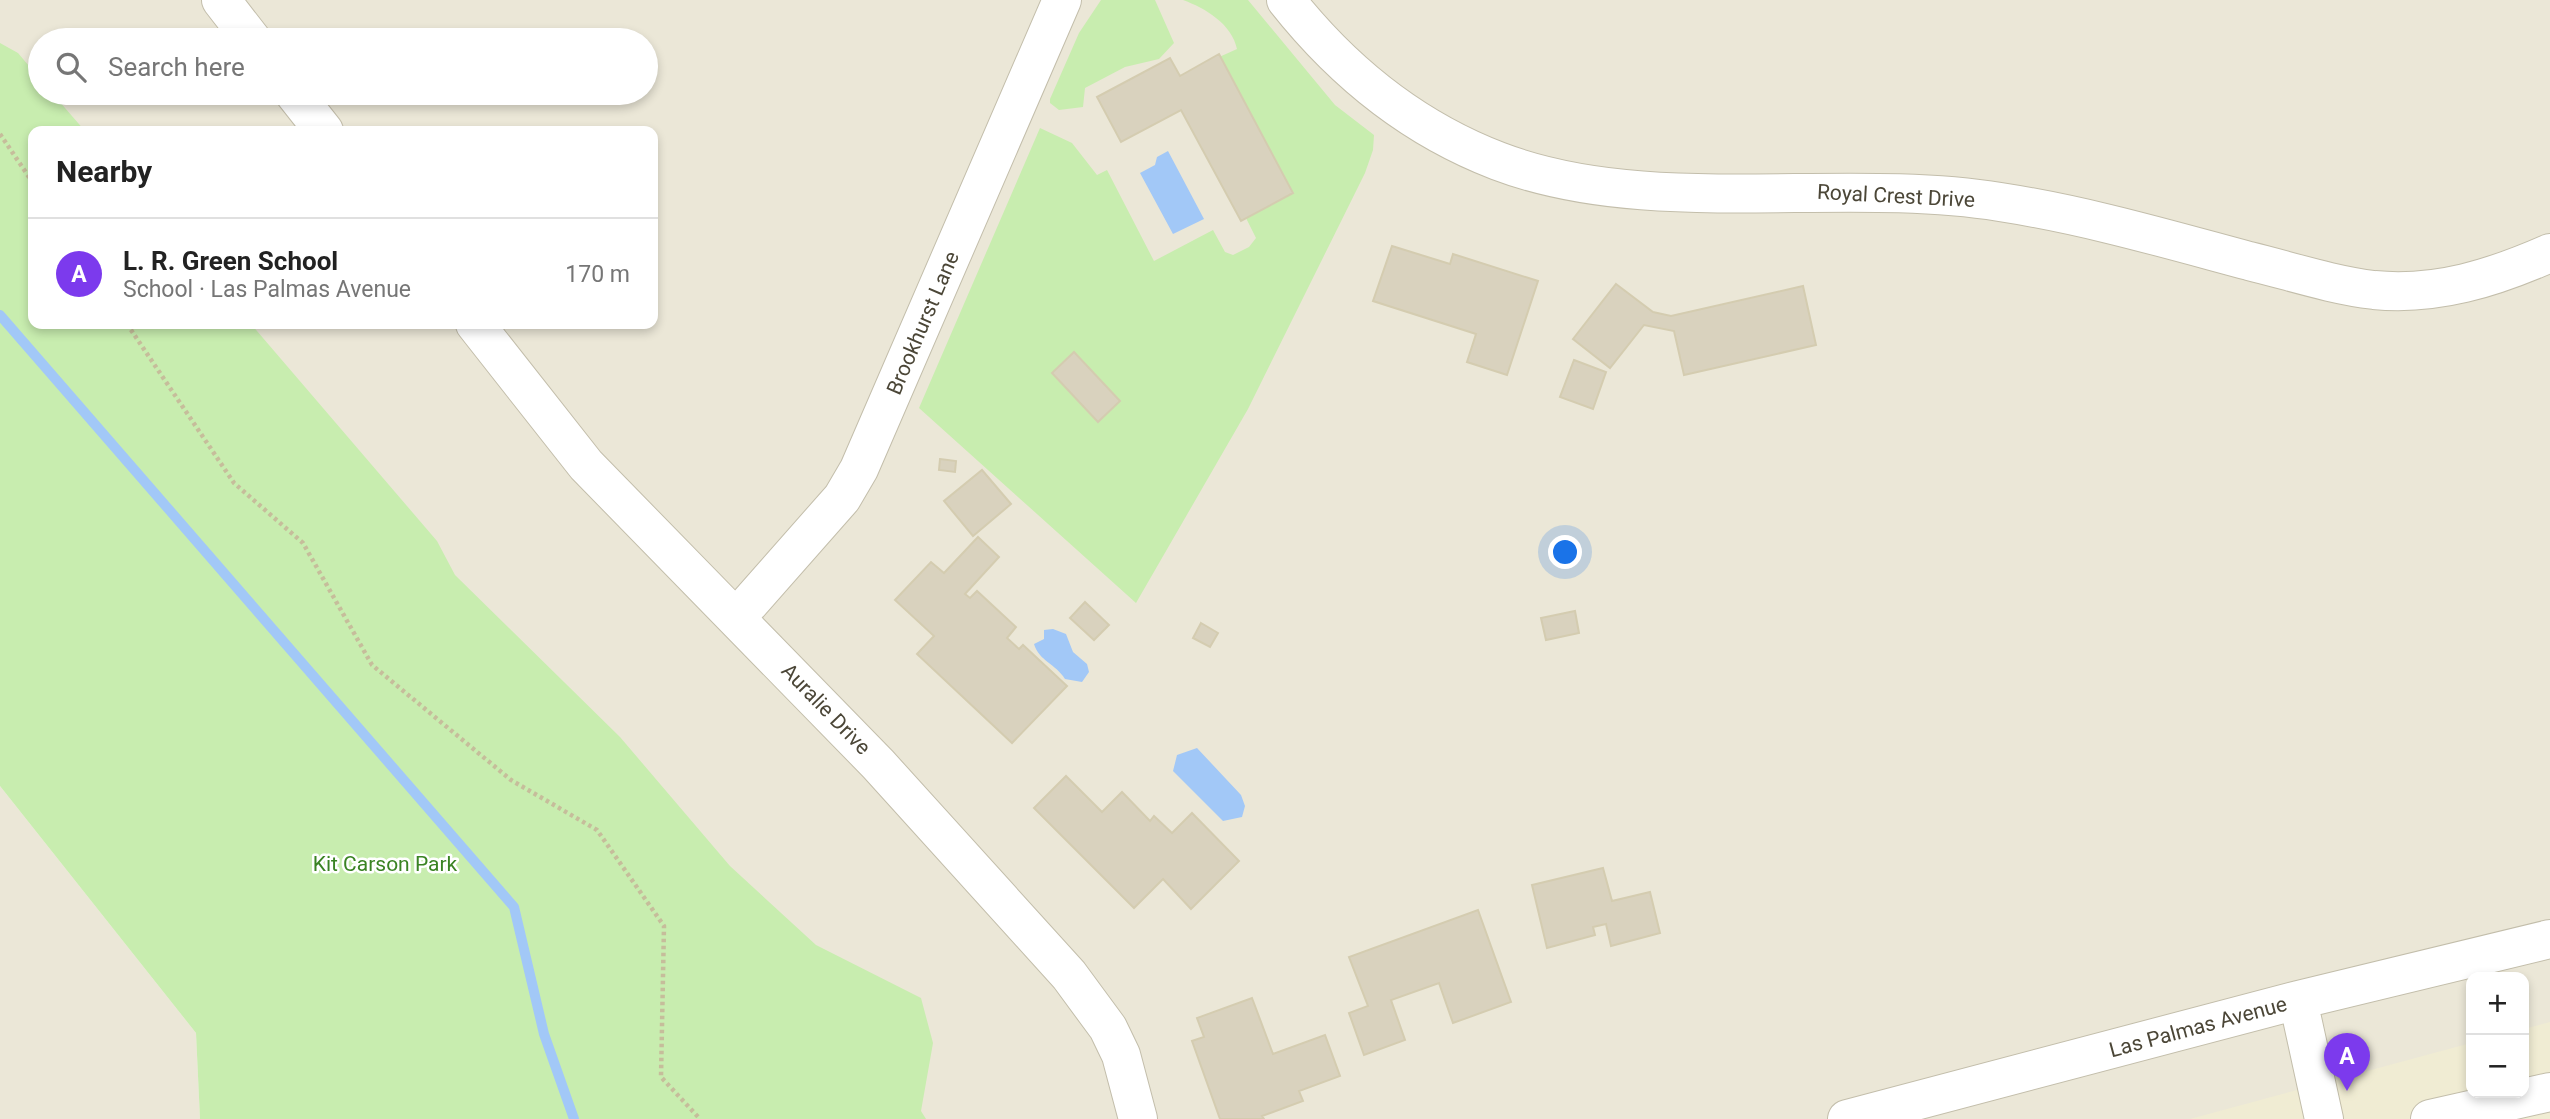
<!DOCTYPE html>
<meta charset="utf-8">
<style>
:root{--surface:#fff;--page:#f6f6f6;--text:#222;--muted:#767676;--line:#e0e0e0;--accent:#7c3aed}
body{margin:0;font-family:Roboto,sans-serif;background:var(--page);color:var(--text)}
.controls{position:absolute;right:21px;bottom:21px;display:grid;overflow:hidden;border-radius:14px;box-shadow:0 4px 10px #0003}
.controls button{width:63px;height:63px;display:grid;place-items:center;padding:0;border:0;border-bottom:2px solid var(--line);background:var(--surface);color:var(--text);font:35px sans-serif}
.you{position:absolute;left:1566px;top:553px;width:24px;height:24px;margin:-18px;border:5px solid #fff;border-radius:50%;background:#1a73e8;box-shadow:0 0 0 10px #1a73e833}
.badge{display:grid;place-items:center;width:46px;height:46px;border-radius:50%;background:var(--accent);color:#fff;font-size:23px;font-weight:700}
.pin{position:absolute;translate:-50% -58px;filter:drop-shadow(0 2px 4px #0008)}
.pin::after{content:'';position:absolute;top:37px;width:24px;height:21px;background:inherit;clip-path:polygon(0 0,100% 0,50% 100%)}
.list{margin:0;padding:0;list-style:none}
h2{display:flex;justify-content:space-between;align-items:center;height:91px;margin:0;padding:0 28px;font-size:30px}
h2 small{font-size:23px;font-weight:400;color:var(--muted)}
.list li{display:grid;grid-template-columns:46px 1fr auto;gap:21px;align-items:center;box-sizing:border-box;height:112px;padding:0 28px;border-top:2px solid var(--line)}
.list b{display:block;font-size:26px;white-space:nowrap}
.list p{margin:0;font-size:23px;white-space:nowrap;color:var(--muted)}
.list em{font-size:23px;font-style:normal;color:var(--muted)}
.icon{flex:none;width:38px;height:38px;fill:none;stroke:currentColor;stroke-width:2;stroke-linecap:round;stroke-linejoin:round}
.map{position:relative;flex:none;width:2550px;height:1119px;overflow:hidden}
.search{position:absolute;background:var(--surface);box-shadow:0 4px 10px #0003;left:28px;top:28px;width:630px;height:77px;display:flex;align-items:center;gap:18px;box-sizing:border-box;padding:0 24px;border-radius:38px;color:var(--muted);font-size:26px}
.panel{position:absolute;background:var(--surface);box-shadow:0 4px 10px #0003;left:28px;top:126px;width:630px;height:203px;border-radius:14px}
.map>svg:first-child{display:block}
.residential{fill:#ebe7d7;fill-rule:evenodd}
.education{fill:#f0ecd3}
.green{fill:#c8edaf}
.water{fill:#a2c8f7}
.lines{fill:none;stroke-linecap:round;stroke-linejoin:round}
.stream{stroke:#a2c8f7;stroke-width:10}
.building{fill:#d9d2be;stroke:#d4ccb0;stroke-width:2}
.minor-casing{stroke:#c3beab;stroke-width:40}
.path{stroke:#c6bd9b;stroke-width:4.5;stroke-dasharray:3.5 3.5;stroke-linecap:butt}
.minor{stroke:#fff;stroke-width:38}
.labels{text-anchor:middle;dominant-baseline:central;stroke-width:5;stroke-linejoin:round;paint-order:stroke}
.street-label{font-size:21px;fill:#4b4637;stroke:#fff}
.park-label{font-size:21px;fill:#3a8323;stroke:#fff}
</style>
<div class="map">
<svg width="2550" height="1119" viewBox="0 0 2550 1119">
<rect width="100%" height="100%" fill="#f6f4ea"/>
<path class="residential" d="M0,0H2550V1119H858L61,324H653V131H33L0,243ZM40,40H646V93H40ZM2471,977H2524V1093H2471Z
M0,786L196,1033L200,1119H0Z"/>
<path class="education" d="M2550,1022V1119H2190L2471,1043V1093H2524V1029Z"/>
<path class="green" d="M1101,0H1155L1174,43L1159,59L1125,67L1085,88L1083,107L1059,110L1050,103V99L1079,33Z
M1183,0H1248L1335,105L1374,135L1373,150L1365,173L1248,409L1136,603L919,408L1040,128L1072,143L1097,175L1107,170L1154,261L1213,230L1225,252L1233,255L1249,247L1256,238L1245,216L1217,58L1237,49C1232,24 1205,8 1183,0Z
M0,43L18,53L40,79V93H52L85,131H33V324H251L437,541L455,575L620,737L730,866L816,945L921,998L933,1043L921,1111L926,1119H200L196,1033L0,786Z"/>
<path class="water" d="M1168,151L1204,219L1173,234L1140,173L1155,165L1157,157Z
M1053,629L1066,634L1073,652L1087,664L1089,672L1082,682L1065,679C1056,664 1039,661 1034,644L1044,639V630Z
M1197,748L1241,795L1245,806L1242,817L1223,821L1173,771L1177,755Z"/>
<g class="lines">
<path class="stream" d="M0,315L514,907L544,1034L574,1119"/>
</g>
<path class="building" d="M1219,54L1293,193L1241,221L1181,110L1121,142L1097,97L1170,58L1180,76Z
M1392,246L1450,264L1453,254L1538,281L1507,375L1467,362L1476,334L1373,301Z
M1616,284L1653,312L1671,316L1803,286L1816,345L1684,375L1674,331L1644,325L1610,368L1573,339Z
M1074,352L1120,401L1098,422L1052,373Z
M1574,360L1606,372L1593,409L1560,397Z
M940,459L956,461L955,472L939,470Z
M982,470L1011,504L973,536L944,501Z
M978,537L999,557L965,594L970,598L977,591L1016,627L1007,638L1019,649L1023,645L1067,686L1012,743L917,654L934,636L895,600L931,562L944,573Z
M1085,602L1109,625L1094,640L1070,618Z
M1575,611L1579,633L1546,640L1541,618Z
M1201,623L1218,633L1210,647L1193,638Z
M1066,776L1102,812L1122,792L1150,821L1154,816L1172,833L1192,813L1239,861L1191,909L1163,879L1134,908L1034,808Z
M1603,868L1612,901L1650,892L1660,933L1611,946L1606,924L1593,927L1595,935L1547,948L1532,885Z
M1478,910L1511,1002L1453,1023L1439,983L1391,1000L1405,1040L1364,1055L1349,1013L1368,1006L1349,957Z
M1252,998L1273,1054L1325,1035L1340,1076L1299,1091L1303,1101L1262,1116L1264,1119H1220L1192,1041L1204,1037L1197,1018Z"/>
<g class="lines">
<g class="minor-casing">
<path id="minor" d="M221,0L252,40
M1286,0C1343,72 1412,128 1498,161C1650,219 1840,176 2000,202C2085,215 2167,239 2249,261C2290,271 2332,285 2374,290C2437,296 2493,278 2550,253
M294,93L324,131
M475,324L586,465L878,764L1069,975L1108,1028L1121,1055L1138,1119
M737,617L842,498L859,469L1062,0
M2298,1000L2324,1119
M1847,1119L2298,1000L2550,939
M2430,1119L2550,1092"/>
</g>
<path class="path" d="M0,134L33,183
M127,324L234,483L303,543L372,665L511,780L597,830L664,926L661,1077L700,1119"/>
<use href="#minor" class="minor"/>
</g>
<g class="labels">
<g class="street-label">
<text transform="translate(1896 196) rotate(3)">Royal Crest Drive</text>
<text transform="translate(923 323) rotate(-67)">Brookhurst Lane</text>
<text transform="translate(826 709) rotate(46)">Auralie Drive</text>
<text transform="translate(2198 1027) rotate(-15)">Las Palmas Avenue</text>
</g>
<g class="park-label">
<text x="385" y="864">Kit Carson Park</text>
</g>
</g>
</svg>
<div class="controls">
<button>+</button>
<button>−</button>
</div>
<div class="you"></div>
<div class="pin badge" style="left:2347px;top:1091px">A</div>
<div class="search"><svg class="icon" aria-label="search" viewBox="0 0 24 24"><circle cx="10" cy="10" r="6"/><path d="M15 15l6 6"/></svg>Search here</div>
<section class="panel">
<h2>Nearby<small></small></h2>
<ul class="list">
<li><span class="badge">A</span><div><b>L. R. Green School</b><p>School · Las Palmas Avenue</p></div><em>170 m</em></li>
</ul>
</section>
</div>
